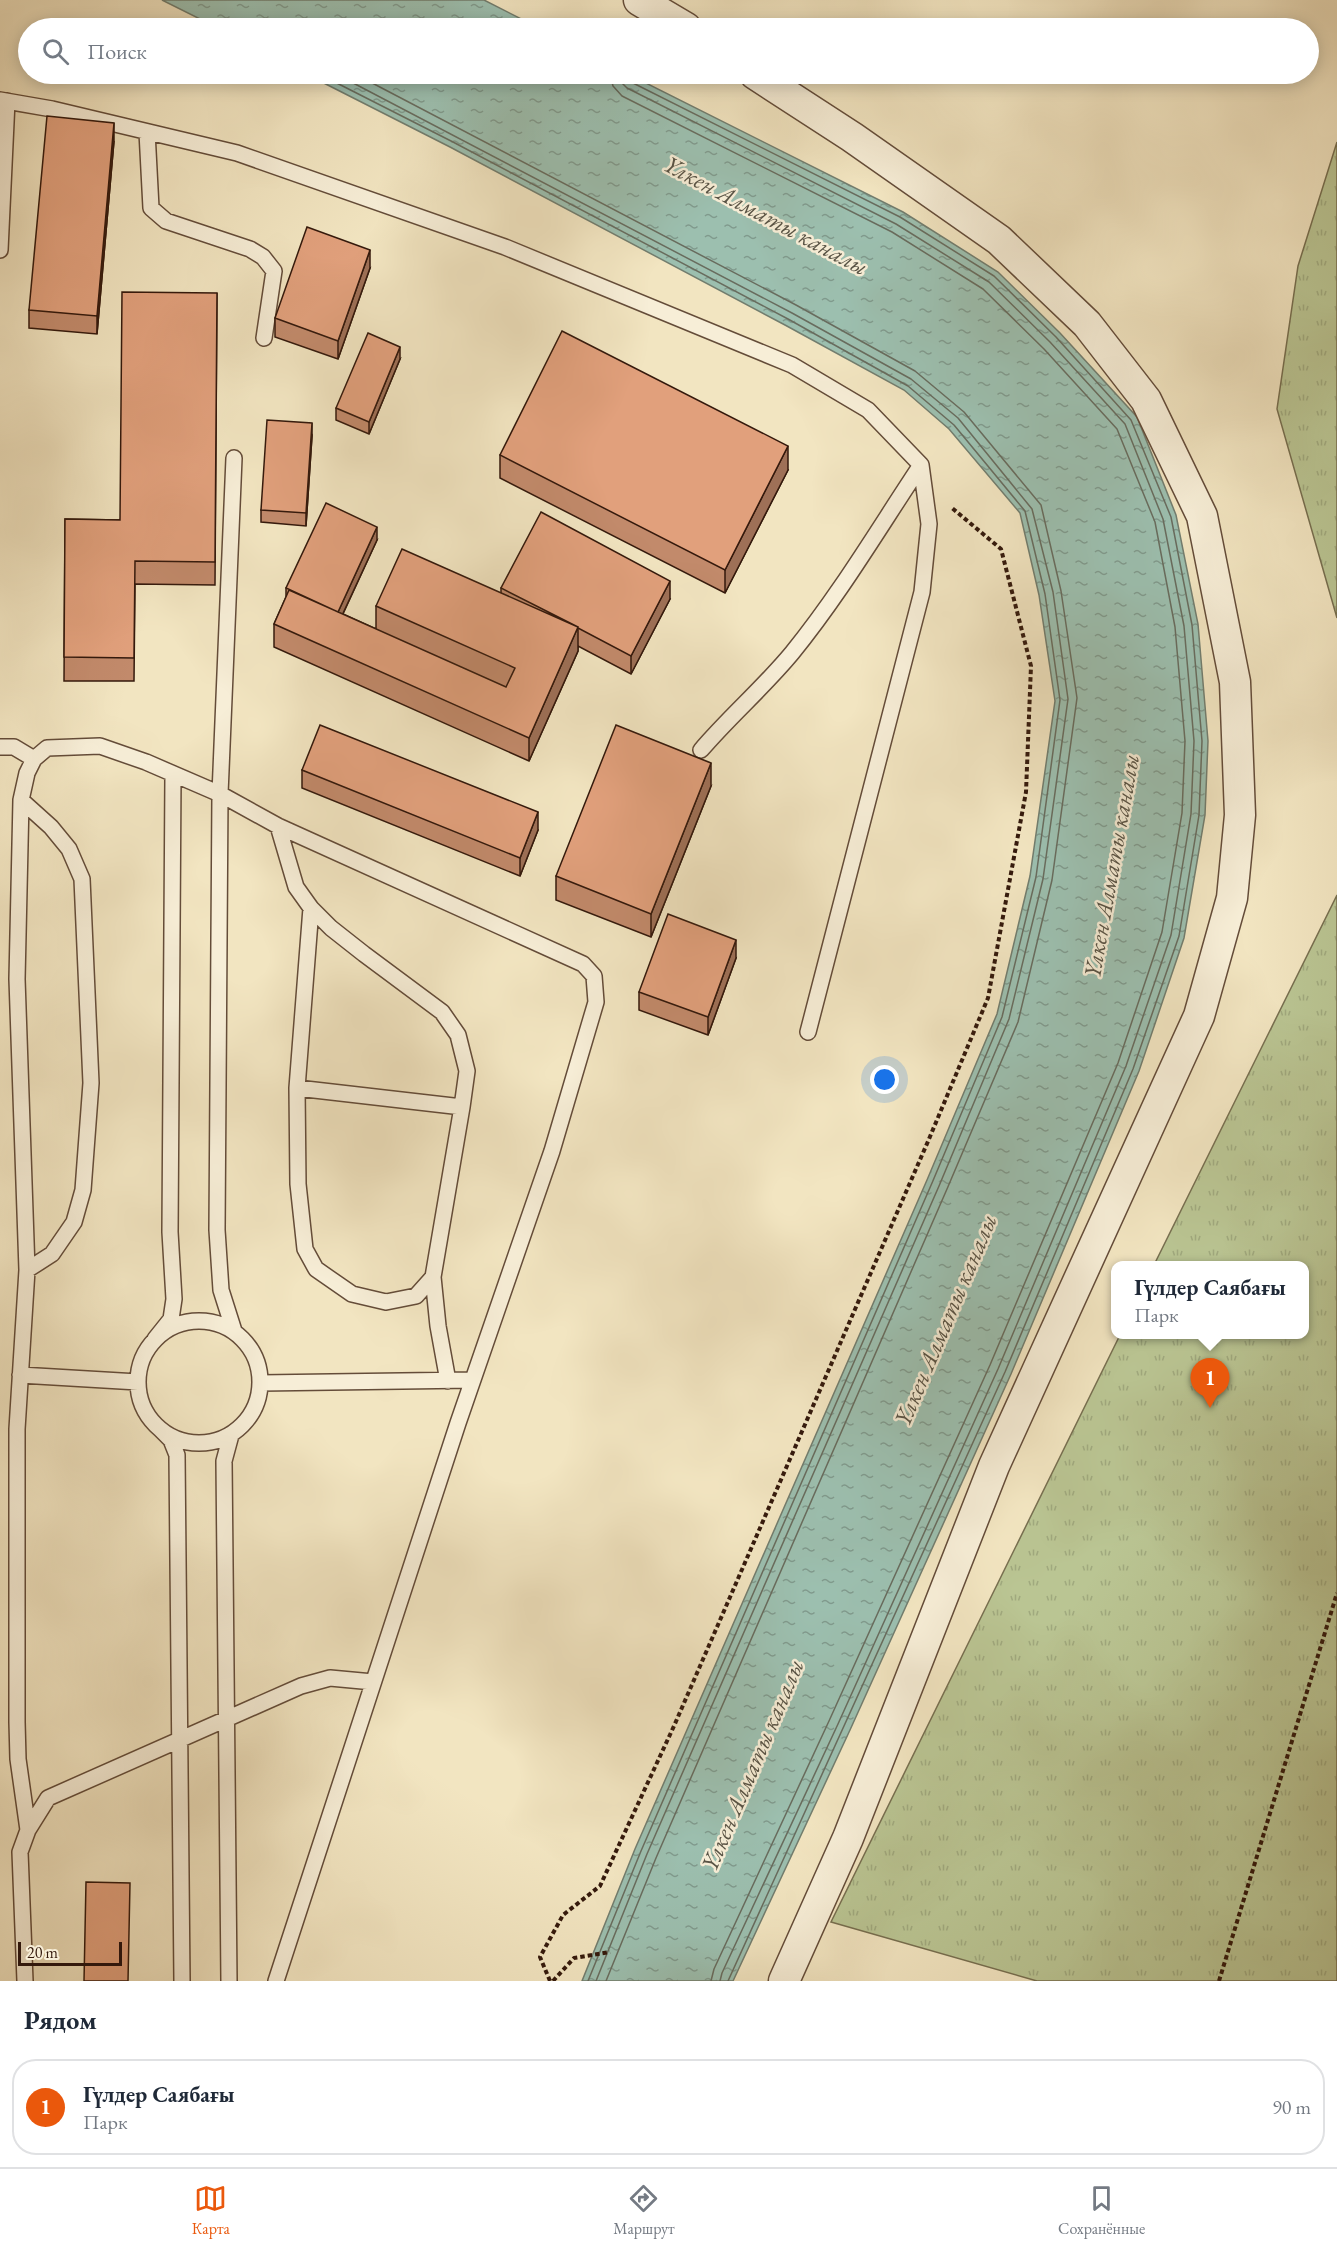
<!DOCTYPE html>
<html lang="ru">
<meta charset="utf-8">
<style>
:root{--surface:#fff;--page:#f2f2f3;--text:#1f2937;--muted:#747a83;--line:#e0e1e3;--accent:#ea580c}
body{margin:0;font-family:"EB Garamond",serif;background:var(--page);color:var(--text)}
.scale{position:absolute;left:18px;bottom:15px;width:104px;box-sizing:border-box;padding-left:6px;border:3px solid #34190c;border-top:0;font-size:16px;line-height:21px;white-space:nowrap;color:#34190c;-webkit-text-stroke:4px #f7eed7;paint-order:stroke}
.you{position:absolute;left:885px;top:1080px;width:21px;height:21px;margin:-15px;border:4px solid #fff;border-radius:50%;background:#1a73e8;box-shadow:0 0 0 9px #1a73e833}
.badge{display:grid;place-items:center;width:39px;height:39px;border-radius:50%;background:var(--accent);color:#fff;font-size:20px;font-weight:700}
.pin{position:absolute;translate:-50% -50px;filter:drop-shadow(0 2px 3px #0008)}
.pin::after{content:'';position:absolute;top:32px;width:21px;height:18px;background:inherit;clip-path:polygon(0 0,100% 0,50% 100%)}
.popup{position:absolute;left:1111px;top:1261px;width:198px;height:78px;box-sizing:border-box;display:grid;place-content:center;border-radius:12px;background:var(--surface);filter:drop-shadow(0 2px 4px #0005);font-size:20px;white-space:nowrap;color:var(--muted)}
.popup b{font-size:22px;color:var(--text)}
.popup::after{content:'';position:absolute;left:50%;top:100%;margin-left:-12px;border:12px solid transparent;border-top-color:var(--surface)}
.list{margin:0;padding:0;list-style:none}
h2{display:flex;justify-content:space-between;align-items:center;height:78px;margin:0;padding:0 24px;font-size:26px}
h2 small{font-size:20px;font-weight:400;color:var(--muted)}
.list li{display:grid;grid-template-columns:39px 1fr auto;gap:18px;align-items:center;box-sizing:border-box;height:96px;margin:0 12px 12px;padding:0 12px;border:2px solid var(--line);border-radius:24px}
.list b{display:block;font-size:22px;white-space:nowrap}
.list p{margin:0;font-size:20px;white-space:nowrap;color:var(--muted)}
.list em{font-size:20px;font-style:normal;color:var(--muted)}
.icon{flex:none;width:33px;height:33px;fill:none;stroke:currentColor;stroke-width:2;stroke-linecap:round;stroke-linejoin:round}
.map{position:relative;flex:none;width:1337px;height:1981px;overflow:hidden}
.search{position:absolute;background:var(--surface);box-shadow:0 3px 15px #0003;left:18px;right:18px;top:18px;height:66px;display:flex;align-items:center;gap:15px;box-sizing:border-box;padding:0 21px;border-radius:33px;color:var(--muted);font-size:22px}
.sheet{height:186px;background:var(--surface)}
nav{display:flex;justify-content:space-around;align-items:center;box-sizing:border-box;height:84px;border-top:2px solid var(--line);background:var(--surface);font-size:16px;color:var(--muted)}
nav a{display:grid;justify-items:center;gap:3px}
nav .on{color:var(--accent)}
.map>svg:first-child{display:block}
.park{fill:url(#park-tufts);stroke:#776f50;stroke-width:1.5}
.water{fill:url(#water-ripples);stroke:#727d6e;stroke-width:1.5}
.lines{fill:none;stroke-linecap:round;stroke-linejoin:round}
.shore{stroke:#686c5e;stroke-width:1.5}
.lane-casing{stroke:#644c39;stroke-width:18}
.street-casing{stroke:#644c39;stroke-width:33}
.path{stroke:#34190c;stroke-width:4;stroke-dasharray:4.5 3;stroke-linecap:butt}
.lane{stroke:#f7eed7;stroke-width:15}
.street{stroke:#f7eed7;stroke-width:30}
.wall{fill:#c28a6b;stroke:#34190c;stroke-width:1.5}
.shaded-wall{fill:#9e7057;stroke:#34190c;stroke-width:1.5}
.building{fill:#e1a07c;stroke:#34190c;stroke-width:1.5}
.labels{text-anchor:middle;dominant-baseline:central;stroke-width:5;stroke-linejoin:round;paint-order:stroke}
.water-label{font-size:24px;font-style:italic;fill:#585345;stroke:#f7eed7}
</style>
<div class="map">
<svg width="1337" height="1981" viewBox="0 0 1337 1981">
<defs>
<pattern id="park-tufts" width="24" height="20" patternUnits="userSpaceOnUse" patternTransform="scale(1.5)"><rect width="24" height="20" fill="#bac593"/><path d="M3 7l-1-3M5 7V3M7 7l1-3M15 17l-1-3M17 17v-4M19 17l1-3" fill="none" stroke="#a0a97e"/></pattern>
<pattern id="water-ripples" width="26" height="14" patternUnits="userSpaceOnUse" patternTransform="scale(1.5)"><rect width="26" height="14" fill="#9cbfaf"/><path d="M2 4q2-2 4 0t4 0M15 11q2-2 4 0t4 0" fill="none" stroke="#809a8d"/></pattern>
</defs>
<rect width="100%" height="100%" fill="#f2e5c1"/>
<filter id="stains"><feTurbulence type="fractalNoise" baseFrequency=".00333" numOctaves="4"/><feColorMatrix values="0 0 0 0 .2 0 0 0 0 .09 0 0 0 0 .02 0 0 0 .5 -.17"/></filter>
<radialGradient id="worn" r=".72"><stop offset=".6" stop-color="#630" stop-opacity="0"/><stop offset="1" stop-color="#630" stop-opacity=".3"/></radialGradient>
<path class="park" d="M1337,142V618L1277,409L1298,266Z
M1337,895V1981H1037L831,1922L1120,1335L1304,1334V1266L1154,1265Z"/>
<path class="water" d="M162,0H484L539,28H218Z
M306,74H628L903,212L998,272L1060,333L1137,417L1176,515L1198,624L1208,741L1205,815L1184,938L1139,1071L1011,1374L850,1730L733,1981H582L635,1849L927,1180L997,1014L1030,876L1055,701L1039,595L1020,513L949,429L904,390L785,325L450,147Z"/>
<g class="lines">
<path class="shore" d="M319,74L453,142L788,319L908,386L954,425L1025,511L1045,594L1060,700L1036,877L1002,1017L932,1183L641,1851L588,1981
M336,74L792,313L911,379L958,418L1032,509L1053,592L1068,699L1043,879L1009,1019L939,1186L647,1854L596,1981
M355,74L796,305L915,371L964,412L1041,505L1061,591L1077,698L1052,880L1018,1022L947,1189L656,1858L606,1981
M610,74L613,86L622,96L892,232L983,289L1044,349L1117,429L1155,522L1175,627L1185,741L1182,813L1162,932L1118,1063L990,1365L829,1721L714,1969L711,1981
M619,74L621,82L627,88L896,224L989,282L1050,342L1125,424L1163,519L1184,626L1194,741L1191,814L1171,935L1126,1066L998,1369L838,1724L722,1973L720,1981
M627,74L631,82L900,217L994,276L1056,337L1131,420L1171,517L1192,625L1202,741L1199,815L1179,936L1133,1069L1005,1372L728,1981"/>
<g class="lane-casing">
<path id="lane" d="M0,100L52,109L237,153L505,247L792,365L868,410L921,465L929,524L922,592L808,1032
M147,132L151,208L166,221L250,249L263,257L274,271L264,338
M0,250L7,101
M234,458L220,794L217,1230L221,1290L234,1331
M0,747H14L34,759
M701,750C730,716 763,688 792,653C840,594 879,528 921,465
M21,800L51,827L69,849L82,879L91,1083L83,1190L74,1222L52,1254L27,1270
M278,826L296,887L311,908L331,928L364,954L442,1012L458,1035L467,1071L462,1107L433,1277L438,1326L448,1381
M311,908L297,1088L298,1184L305,1249L316,1269L352,1294L386,1302L416,1296L433,1277
M297,1088L462,1107
M138 1382a61 61 0 1 1 122 0a61 61 0 1 1-122 0Z
M155,1339L171,1319L174,1299L170,1232L173,775
M20,1375L138,1382
M261,1383L472,1380
M158,1427L171,1440L177,1455L182,1981
M28,1830L18,1759L17,1722V1429L27,1270L17,979L21,800L27,773L34,759L47,748L100,746L146,762L220,794L278,826L583,964L594,976L596,1002L552,1151L458,1423L276,1981
M25,1981L20,1852L28,1830L48,1798L301,1686L330,1678L373,1682
M229,1981L224,1461L231,1435"/>
</g>
<g class="street-casing">
<path id="street" d="M639,0L686,28
M755,74L852,137L999,240L1087,324L1146,400L1202,516L1235,682L1240,815L1232,898L1199,1016L994,1466L848,1838L784,1981"/>
</g>
<path class="path" d="M550,1981L540,1957L563,1915L600,1886L674,1726L929,1139L988,998L1026,792L1031,666L1001,549L952,508
M553,1981L574,1958L610,1952
M1219,1981L1337,1593"/>
<use href="#lane" class="lane"/>
<use href="#street" class="street"/>
</g>
<path class="wall" d="M114,141L97,334L29,328V310Z
M370,268L338,359L275,337V318Z
M217,293L215,585L135,584L134,681H64L65,519L120,520Z
M400,359L369,434L336,420V408Z
M312,436L306,526L261,522V510Z
M500,455L788,470L725,593L500,478Z
M377,540L343,614L376,629V606L501,593V588L670,599L631,674L578,646V651L529,761L274,647V624L286,597V588Z
M302,770L538,830L520,876L302,788Z
M711,786L651,937L556,900V876Z
M736,958L708,1035L639,1010V992Z"/>
<path class="shaded-wall" d="M114,123V141L97,334V316Z
M370,250V268L338,359V341Z
M400,347V359L369,434V422Z
M312,423V436L306,526V513Z
M788,446V470L725,593V570Z
M377,527V540L338,624V612Z
M670,581V599L631,674V656Z
M578,627V651L529,761V738Z
M711,763V786L651,937V914Z
M538,812V830L520,876V858Z
M736,940V958L708,1035V1017Z"/>
<path class="building" d="M47,116L114,123L97,316L29,310Z
M307,227L370,250L338,341L275,318Z
M122,292L217,293L215,562L135,561L134,658L64,657L65,519L120,520Z
M562,331L788,446L725,570L500,455Z
M368,333L400,347L369,422L336,408Z
M267,420L312,423L306,513L261,510Z
M326,503L377,527L338,612L286,588Z
M541,512L670,581L631,656L578,628V627L501,588Z
M402,549L578,627L529,738L274,624L289,590L506,687L515,668L376,606Z
M320,725L538,812L520,858L302,770Z
M616,725L711,763L651,914L556,876Z
M668,914L736,940L708,1017L639,992Z
M86,1882L130,1883L128,1981H84Z"/>
<g class="labels">
<g class="water-label">
<text transform="translate(766 215) rotate(28)">Үлкен Алматы каналы</text>
<text transform="translate(1111 866) rotate(-80)">Үлкен Алматы каналы</text>
<text transform="translate(945 1320) rotate(-67)">Үлкен Алматы каналы</text>
<text transform="translate(752 1765) rotate(-67)">Үлкен Алматы каналы</text>
</g>
</g>
<rect width="100%" height="100%" filter="url(#stains)"/>
<rect width="100%" height="100%" fill="url(#worn)"/>
</svg>
<div class="scale">20 m</div>
<div class="you"></div>
<div class="pin badge" style="left:1210px;top:1408px">1</div>
<div class="popup"><b>Гүлдер Саябағы</b>Парк</div>
<div class="search"><svg class="icon" aria-label="search" viewBox="0 0 24 24"><circle cx="10" cy="10" r="6"/><path d="M15 15l6 6"/></svg>Поиск</div>
</div>
<section class="sheet">
<h2>Рядом<small></small></h2>
<ul class="list">
<li><span class="badge">1</span><div><b>Гүлдер Саябағы</b><p>Парк</p></div><em>90 m</em></li>
</ul>
</section>
<nav>
<a class="on"><svg class="icon" aria-label="map" viewBox="0 0 24 24"><path d="M3 6l6-2 6 2 6-2v14l-6 2-6-2-6 2zM9 4v14M15 6v14"/></svg>Карта</a>
<a><svg class="icon" aria-label="directions" viewBox="0 0 24 24"><path d="M12 3l9 9-9 9-9-9zM9 14v-3h6M13 9l2 2-2 2"/></svg>Маршрут</a>
<a><svg class="icon" aria-label="saved" viewBox="0 0 24 24"><path d="M7 4h10v16l-5-4-5 4z"/></svg>Сохранённые</a>
</nav>
